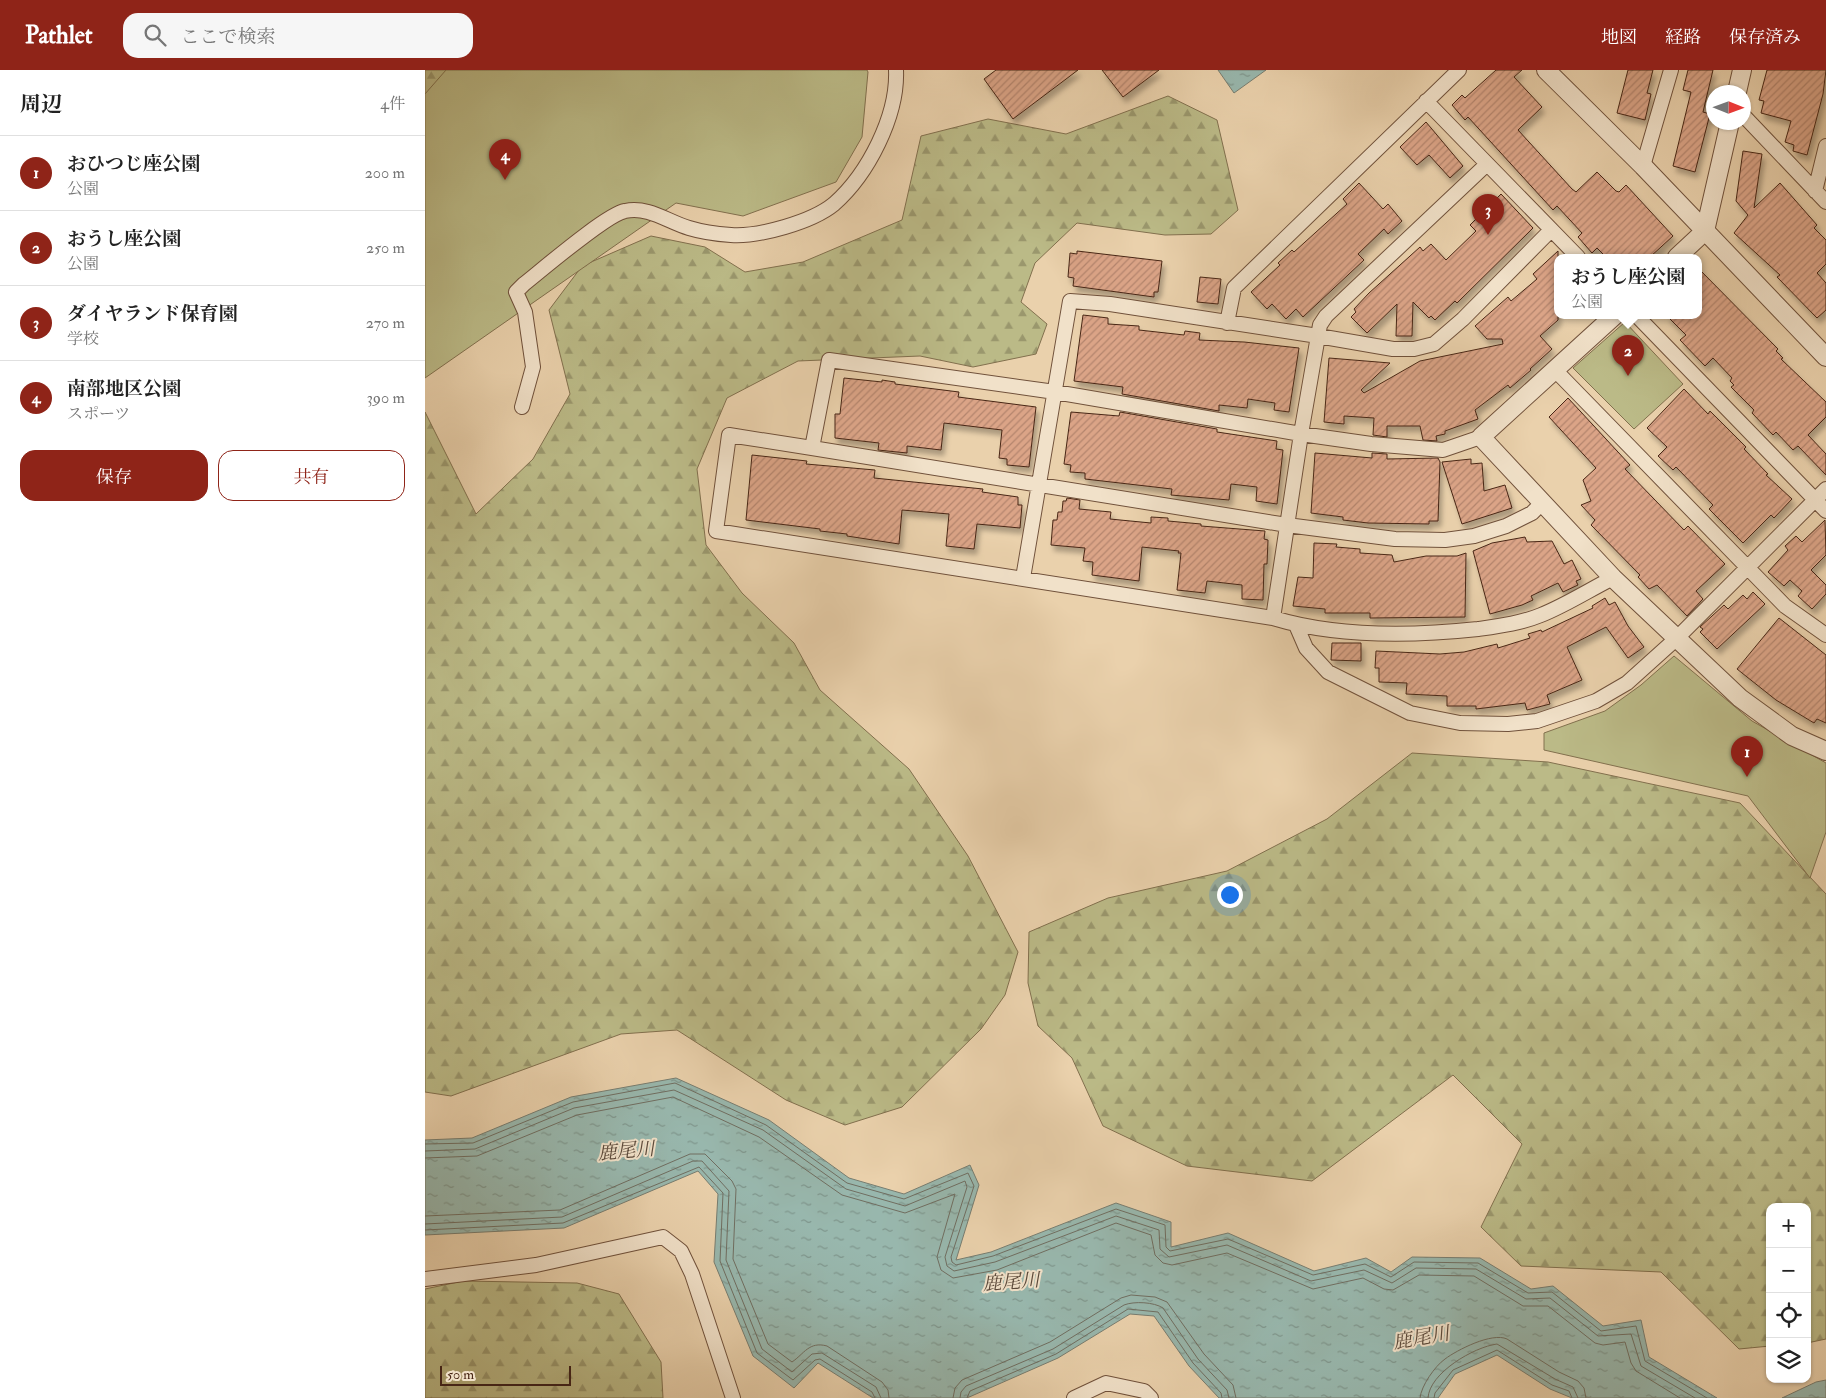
<!DOCTYPE html>
<html lang="ja">
<meta charset="utf-8">
<style>
:root{--surface:#fff;--page:#f6f6f6;--text:#222;--muted:#767676;--line:#e0e0e0;--accent:#8f2418}
body{margin:0;font-family:"IM FELL Double Pica","Noto Serif JP",serif;background:var(--page);color:var(--text)}
.controls{position:absolute;right:15px;bottom:15px;display:grid;overflow:hidden;border-radius:10px;box-shadow:0 1px 4px #0004}
.controls button{width:45px;height:45px;display:grid;place-items:center;padding:0;border:0;border-bottom:1px solid var(--line);background:var(--surface);color:var(--text);font:25px sans-serif}
.compass{position:absolute;left:1281px;top:15px;width:45px;height:45px;border-radius:50%;background:var(--surface);box-shadow:0 1px 4px #0004;rotate:91deg}
.scale{position:absolute;left:15px;bottom:12px;width:131px;box-sizing:border-box;padding-left:5px;border:2px solid #482615;border-top:0;font-size:14px;line-height:18px;white-space:nowrap;color:#482615;-webkit-text-stroke:4px #f1e1c9;paint-order:stroke}
.you{position:absolute;left:804px;top:824px;width:18px;height:18px;margin:-12px;border:4px solid #fff;border-radius:50%;background:#1a73e8;box-shadow:0 0 0 8px #1a73e833}
.badge{display:grid;place-items:center;width:32px;height:32px;border-radius:50%;background:var(--accent);color:#fff;font-size:16px;font-weight:700}
.pin{position:absolute;translate:-50% -41px;filter:drop-shadow(0 1px 2px #0008)}
.pin::after{content:'';position:absolute;top:26px;width:18px;height:15px;background:inherit;clip-path:polygon(0 0,100% 0,50% 100%)}
.popup{position:absolute;left:1129px;top:184px;width:148px;height:65px;box-sizing:border-box;display:grid;place-content:center;border-radius:10px;background:var(--surface);filter:drop-shadow(0 1px 4px #0005);font-size:16px;white-space:nowrap;color:var(--muted)}
.popup b{font-size:19px;color:var(--text)}
.popup::after{content:'';position:absolute;left:50%;top:100%;margin-left:-10px;border:10px solid transparent;border-top-color:var(--surface)}
.list{margin:0;padding:0;list-style:none}
h2{display:flex;justify-content:space-between;align-items:center;height:65px;margin:0;padding:0 20px;font-size:21px}
h2 small{font-size:16px;font-weight:400;color:var(--muted)}
.list li{display:grid;grid-template-columns:32px 1fr auto;gap:15px;align-items:center;box-sizing:border-box;height:75px;padding:0 20px;border-top:1px solid var(--line)}
.list b{display:block;font-size:19px;white-space:nowrap}
.list p{margin:0;font-size:16px;white-space:nowrap;color:var(--muted)}
.list em{font-size:16px;font-style:normal;color:var(--muted)}
.actions{display:flex;gap:10px;padding:15px 20px}
.actions a{flex:1;padding:11px 0;border:1px solid var(--accent);border-radius:15px;text-align:center;font-size:18px;color:var(--accent)}
.actions .main{background:var(--accent);color:#fff}
.icon{flex:none;width:28px;height:28px;fill:none;stroke:currentColor;stroke-width:2;stroke-linecap:round;stroke-linejoin:round}
.map{position:relative;flex:none;width:1401px;height:1328px;overflow:hidden}
header{display:flex;align-items:center;gap:30px;box-sizing:border-box;height:70px;padding:0 25px;background:var(--accent);color:#fff}
header strong{font-size:24px}
nav{display:flex;gap:28px;margin-inline-start:auto;font-size:18px}
.search{width:350px;height:45px;background:var(--page);display:flex;align-items:center;gap:12px;box-sizing:border-box;padding:0 18px;border-radius:15px;color:var(--muted);font-size:19px}
main{display:flex}
aside{flex:1;background:var(--surface)}
.map>svg:first-child{display:block}
.forest{fill:url(#forest-firs);stroke:#82704e}
.park{fill:#bbba87;stroke:#82704e}
.water{fill:url(#water-ripples);stroke:#787d70}
.lines{fill:none;stroke-linecap:round;stroke-linejoin:round}
.shore{stroke:#706e61;stroke-width:1}
.building{fill:url(#building-hatch);stroke:#482615;filter:url(#shadow)}
.minor-casing{stroke:#70513b;stroke-width:16}
.tertiary-casing{stroke:#70513b;stroke-width:20}
.minor{stroke:#f1e1c9;stroke-width:14}
.tertiary{stroke:#f1e1c9;stroke-width:18}
.labels{text-anchor:middle;dominant-baseline:central;stroke-width:4;stroke-linejoin:round;paint-order:stroke}
.water-label{font-size:19px;font-style:italic;fill:#5c4a3b;stroke:#f1e1c9}
</style>
<header>
<strong>Pathlet</strong>
<div class="search"><svg class="icon" aria-label="search" viewBox="0 0 24 24"><circle cx="10" cy="10" r="6"/><path d="M15 15l6 6"/></svg>ここで検索</div>
<nav><a>地図</a><a>経路</a><a>保存済み</a></nav>
</header>
<main>
<aside>
<h2>周辺<small>4件</small></h2>
<ul class="list">
<li><span class="badge">1</span><div><b>おひつじ座公園</b><p>公園</p></div><em>200 m</em></li>
<li><span class="badge">2</span><div><b>おうし座公園</b><p>公園</p></div><em>250 m</em></li>
<li><span class="badge">3</span><div><b>ダイヤランド保育園</b><p>学校</p></div><em>270 m</em></li>
<li><span class="badge">4</span><div><b>南部地区公園</b><p>スポーツ</p></div><em>390 m</em></li>
</ul>
<div class="actions"><a class="main">保存</a><a>共有</a></div>
</aside>
<div class="map">
<svg width="1401" height="1328" viewBox="0 0 1401 1328">
<defs>
<pattern id="forest-firs" width="22" height="20" patternUnits="userSpaceOnUse" patternTransform="scale(1.25)"><rect width="22" height="20" fill="#bbba87"/><path d="M5 1l3.5 6h-7zM16 11l3.5 6h-7z" fill="#9a976d"/></pattern>
<pattern id="water-ripples" width="26" height="14" patternUnits="userSpaceOnUse" patternTransform="scale(1.25)"><rect width="26" height="14" fill="#98b7ad"/><path d="M2 4q2-2 4 0t4 0M15 11q2-2 4 0t4 0" fill="none" stroke="#7e958c"/></pattern>
<pattern id="building-hatch" width="6" height="6" patternUnits="userSpaceOnUse" patternTransform="scale(1.25)"><rect width="6" height="6" fill="#dba487"/><path d="M-1 1l2-2M0 6l6-6M5 7l2-2" fill="none" stroke="#b4856d"/></pattern>
<filter id="shadow"><feDropShadow dx="3" dy="5.5" stdDeviation="2.5" flood-color="#0004"/></filter>
</defs>
<rect width="100%" height="100%" fill="#ead1ac"/>
<filter id="stains"><feTurbulence type="fractalNoise" baseFrequency=".004" numOctaves="4"/><feColorMatrix values="0 0 0 0 .2 0 0 0 0 .09 0 0 0 0 .02 0 0 0 .5 -.17"/></filter>
<radialGradient id="worn" r=".72"><stop offset=".6" stop-color="#630" stop-opacity="0"/><stop offset="1" stop-color="#630" stop-opacity=".3"/></radialGradient>
<path class="forest" d="M0,0H52L0,41Z
M743,26L792,50L813,140L786,164L740,165L652,153L610,193L596,232L622,254L611,284L548,297L495,286L373,291L302,328L272,399L281,475L317,523L369,573L395,620L484,699L543,786L593,882L580,925L556,959L477,1037L420,1055L361,1030L252,960L196,964L26,1026L0,1022V342L51,444L108,389L145,324L124,240L157,196L226,166L280,177L320,202L378,192L477,150L496,66L563,49L641,64Z
M987,683L1123,692L1315,733L1401,824V1269L1382,1273V1137H1345V1276L1314,1279L1236,1202L1096,1196L1056,1157L1097,1074L1028,1005L887,1111L762,1096L678,1056L647,988L613,956L603,913L604,862L683,828L802,801L902,749Z
M38,1211L152,1213L194,1224L236,1292L238,1328H0V1219Z"/>
<path class="park" d="M21,0H442L443,2L437,67L411,112L318,146L251,133L0,308V24Z
M1200,252L1258,314L1209,359L1148,298Z
M1249,586L1327,651L1401,693V762L1385,808L1323,726L1119,680V663L1180,641L1216,615Z"/>
<path class="water" d="M793,0H841L809,23Z
M251,1008L344,1050L424,1108L479,1124L545,1095L554,1115L531,1190L566,1182L691,1133L746,1152V1177L803,1163L889,1201L941,1188L966,1202L987,1187L1055,1188L1106,1219L1128,1216L1178,1256L1216,1250L1224,1287L1292,1328H1147L1125,1319L1072,1285L1030,1304L1013,1328H794L764,1296L729,1246L705,1244L633,1288L542,1328H448L393,1293L369,1318L328,1286L289,1192L293,1124L273,1101L139,1158L0,1165V1070L47,1068L146,1027Z
M1401,1310V1328H1357L1391,1312Z"/>
<g class="lines">
<path class="shore" d="M0,1074L48,1073L148,1032L250,1013L341,1055L422,1113L479,1129L543,1103L549,1116L526,1187L527,1192L531,1195L568,1186L691,1139L740,1155L741,1177L745,1181L803,1169L888,1205L940,1194L966,1207L989,1192L1053,1193L1103,1223L1127,1222L1176,1261L1211,1256L1220,1291L1282,1328
M0,1081L50,1079L149,1038L249,1020L338,1060L421,1119L480,1136L540,1111L542,1117L520,1187L522,1196L529,1201L570,1192L691,1146L734,1160L735,1179L744,1187L802,1175L886,1211L939,1200L967,1213L991,1198L1051,1199L1101,1229L1125,1228L1173,1266L1206,1264L1216,1296L1270,1328
M0,1088L52,1086L152,1045L248,1027L334,1067L417,1125L480,1143L530,1124L512,1187L516,1200L528,1208L572,1200L691,1153L726,1165L730,1185L738,1193L747,1195L802,1183L888,1219L938,1208L959,1219L968,1220L994,1205L1049,1206L1098,1236H1123L1170,1273L1178,1275L1200,1272L1206,1293L1211,1301L1255,1328
M0,1146L135,1140L265,1084H280L307,1111L311,1119L308,1189L343,1274L367,1292C379,1284 384,1271 402,1276L457,1312L463,1320L464,1328
M0,1154L137,1147L268,1091H277L304,1121L301,1190L337,1279L367,1302L387,1284L397,1283L451,1317L456,1328
M0,1160L138,1153L274,1097L298,1123L295,1191L332,1283L368,1310L390,1290L395,1289L447,1322L450,1328
M528,1328L530,1318L537,1310L625,1272L696,1228L706,1225L730,1227L742,1232L779,1284L808,1315L811,1328
M535,1328L536,1322L541,1316L628,1279L699,1235C709,1231 729,1232 738,1238L773,1289L802,1320L804,1328
M542,1328L545,1321L631,1284L703,1239L733,1242L768,1293L796,1323L797,1328
M995,1328C996,1316 1010,1296 1020,1289C1032,1280 1067,1262 1082,1269L1134,1302L1153,1311L1159,1318L1161,1328
M1003,1328C1004,1303 1049,1277 1072,1274L1130,1309L1148,1317L1153,1328
M1009,1328L1010,1323L1028,1300L1072,1280L1127,1315L1144,1321L1147,1328"/>
</g>
<path class="building" d="M571,0H653L588,49L559,9Z
M677,0H734L698,27Z
M1071,0H1097L1089,7L1117,37L1093,60L1147,119L1151,122L1172,102L1191,121L1194,122L1201,115L1248,166L1225,187H1181L1172,178L1167,183L1153,167L1157,163L1132,136L1128,140L1043,47L1040,50L1027,35L1037,25L1040,28Z
M1203,0H1228L1222,23L1226,24L1220,50L1192,43Z
M1263,0H1288L1278,42L1285,44L1270,102L1248,96L1266,22L1258,20Z
M1342,0H1401L1398,24L1382,85L1368,81L1369,75L1360,72L1366,51L1336,43L1339,31L1334,30Z
M1001,52L1038,96L1025,108L1004,85L992,95L975,77Z
M1318,81L1337,84L1329,138L1355,113L1392,155L1389,158L1401,170V194L1392,203L1401,213V240L1392,248L1352,207L1355,205L1309,163L1323,145L1311,131Z
M934,113L958,139L963,134L977,151L963,164L959,159L933,184L939,190L878,247L871,239L861,249L847,234L842,239L826,222L855,195L853,193L867,180L869,182L922,134L918,129Z
M1076,124L1108,158L1032,233L1030,231L1010,250L1006,246L1004,248L988,232L987,266H971L972,234L942,263L926,247L931,242L929,239L944,223L995,177L998,181L1006,174L1021,190L1051,161L1045,155Z
M652,181L737,191L733,222H729V227L648,216L649,208L643,207L645,183L652,184Z
M1133,181V250L1115,266L1127,279L1105,299L1106,300L1085,318L1083,315L1050,340L1053,349L1020,361V364L1011,366L1012,371L998,370L995,356H962V367L948,365L949,348L919,346V354L899,352L904,288L965,293L936,320L939,323L995,291L1078,274L1077,269H1062L1050,256L1083,227L1086,231L1112,209L1108,204Z
M1273,198L1353,279L1351,281L1358,288L1356,289L1401,332V347L1383,365L1401,384V405L1373,376L1368,380L1351,362L1348,365L1327,343L1329,340L1306,317L1309,315L1305,311L1307,308L1288,288L1280,296L1255,270L1261,265L1241,245H1273Z
M775,207L796,209L793,234L772,232Z
M658,245L683,248V254L714,256V260L759,265L760,261L775,263L774,270L819,272L874,278L864,342L849,340L850,333L823,329L822,338L794,335V341L697,324L698,317L649,311Z
M419,308L457,312V310L470,312V314L534,322L533,327L611,337L604,397L582,395V389L574,388L577,360L519,353L516,380L482,376V383L453,380L454,373L410,368V344H415Z
M1259,319L1283,344L1285,341L1321,377L1319,379L1343,404L1341,405L1367,429L1349,448L1346,445L1318,473L1284,439L1288,435L1251,397L1248,400L1233,386L1242,377L1222,358Z
M1143,328L1205,395L1200,399L1259,460L1263,456L1300,494L1271,521L1278,529L1262,546L1232,515L1224,519L1213,507L1215,505L1166,455L1170,450L1156,435L1166,431L1158,410L1171,398L1124,347Z
M646,342L694,346L695,342L792,359V362L852,371L851,379L858,380L852,434L831,431L832,417L806,414L804,430L746,425L747,419L660,409V403L645,402L646,395L639,394Z
M890,383L947,388V383L962,384V389L1013,388L1015,392L1013,451H1004V454L943,453L918,450V447L886,443Z
M327,385L382,391L381,394L450,400L449,408L558,419L557,422L593,427V435H597L595,458L552,454L549,479L521,476L524,444L477,440L474,474L422,466V464L395,461V459L321,450Z
M1046,389V394L1057,393L1059,421L1080,415L1087,438L1037,454L1017,392Z
M642,428L655,430L654,439L686,442L685,449L726,453V447L743,448V451L776,454V456L840,461L839,469L843,470L842,494H839L838,530L817,529V515L782,511L780,523L752,520L756,483H753L754,481L717,477L714,511L667,505L668,492L658,491L660,478L626,475L628,450H632L633,442H637L638,431H641Z
M1400,450L1401,485L1386,500L1401,515V524L1387,539L1373,526L1377,521L1365,510L1359,516L1343,502L1363,480L1360,476L1371,466L1377,472Z
M1100,467L1102,472L1127,471L1139,494L1147,490L1156,509L1151,511L1153,515L1138,522L1133,513L1106,526L1108,530L1097,535L1065,544L1048,481L1067,473Z
M889,473L912,474L911,477L935,479V483L967,485L969,492L1001,486H1032L1041,483L1040,547L945,548V543H900V539L868,536L873,507L888,508Z
M1328,522L1340,534L1292,579L1275,562L1278,559L1275,557L1299,535L1303,539L1318,525L1322,529Z
M1180,528L1184,535L1190,532L1203,556L1219,577L1203,588L1181,557L1142,577L1157,610L1122,625L1125,634L1102,640L1100,633L1051,639V636H1022V626L981,624L982,613L954,612V598H950L951,581L1015,584L1039,582L1072,574L1073,578L1105,568L1103,564L1116,560L1117,562L1168,538L1167,536Z
M1354,548L1401,585V653L1392,649L1389,653L1351,630L1312,599Z
M907,573H936V591L906,590Z"/>
<g class="lines">
<g class="minor-casing">
<path id="minor" d="M1001,31L1153,187
M1318,45L1401,132
M1062,94L901,246L895,255L893,266L968,279H989L1009,274L1038,249L1126,160
M1218,96L1246,0
M1390,121L1401,76
M1211,245L1401,441
M802,253L809,218L1034,0
M1131,301L1360,536L1401,565
M97,337L108,297L100,242L91,222L99,214C118,199 182,144 200,141C224,136 243,152 264,158C277,162 292,164 306,165C334,167 387,152 409,134C443,104 473,46 471,0
M1056,367L1018,380L946,374L876,364L630,322L404,290L387,378L304,365L291,461L848,548C911,567 988,566 1053,559C1074,556 1097,553 1116,545C1141,535 1164,520 1188,508
M387,378L862,455L970,469L1020,470L1049,466L1081,456L1107,443L1117,433
M598,508L645,231L685,234L893,266L876,364L848,548
M871,555L881,578L903,602L985,643L1035,653L1083,654L1112,651L1171,631L1202,613L1252,568L1401,419
M0,1209L111,1195L238,1167L256,1181L267,1204L308,1328
M649,1328L681,1313L719,1321L726,1328"/>
</g>
<g class="tertiary-casing">
<path id="tertiary" d="M1121,0L1218,96L1401,287
M1312,22L1317,0
M1252,187L1280,161L1305,52
M1190,245L1056,367L1188,508L1315,628L1367,666L1401,681"/>
</g>
<use href="#minor" class="minor"/>
<use href="#tertiary" class="tertiary"/>
</g>
<g class="labels">
<g class="water-label">
<text transform="translate(201 1081) rotate(-5)">鹿尾川</text>
<text transform="translate(586 1212) rotate(-4)">鹿尾川</text>
<text transform="translate(996 1268) rotate(-10)">鹿尾川</text>
</g>
</g>
<rect width="100%" height="100%" filter="url(#stains)"/>
<rect width="100%" height="100%" fill="url(#worn)"/>
</svg>
<div class="controls">
<button>+</button>
<button>−</button>
<button><svg class="icon" aria-label="locate" viewBox="0 0 24 24"><circle cx="12" cy="12" r="6"/><path d="M12 2v4M12 18v4M2 12h4M18 12h4"/></svg></button>
<button><svg class="icon" aria-label="layers" viewBox="0 0 24 24"><path d="M12 4l9 5-9 5-9-5zM3 14l9 5 9-5"/></svg></button>
</div>
<svg class="compass" viewBox="-18 -18 36 36"><path d="M0-13l5 13h-10z" fill="#e53935"/><path d="M0 13l5-13h-10z" fill="#767676"/></svg>
<div class="scale">50 m</div>
<div class="you"></div>
<div class="pin badge" style="left:1322px;top:707px">1</div>
<div class="pin badge" style="left:1203px;top:306px">2</div>
<div class="popup"><b>おうし座公園</b>公園</div>
<div class="pin badge" style="left:1063px;top:165px">3</div>
<div class="pin badge" style="left:80px;top:110px">4</div>
</div>
</main>
